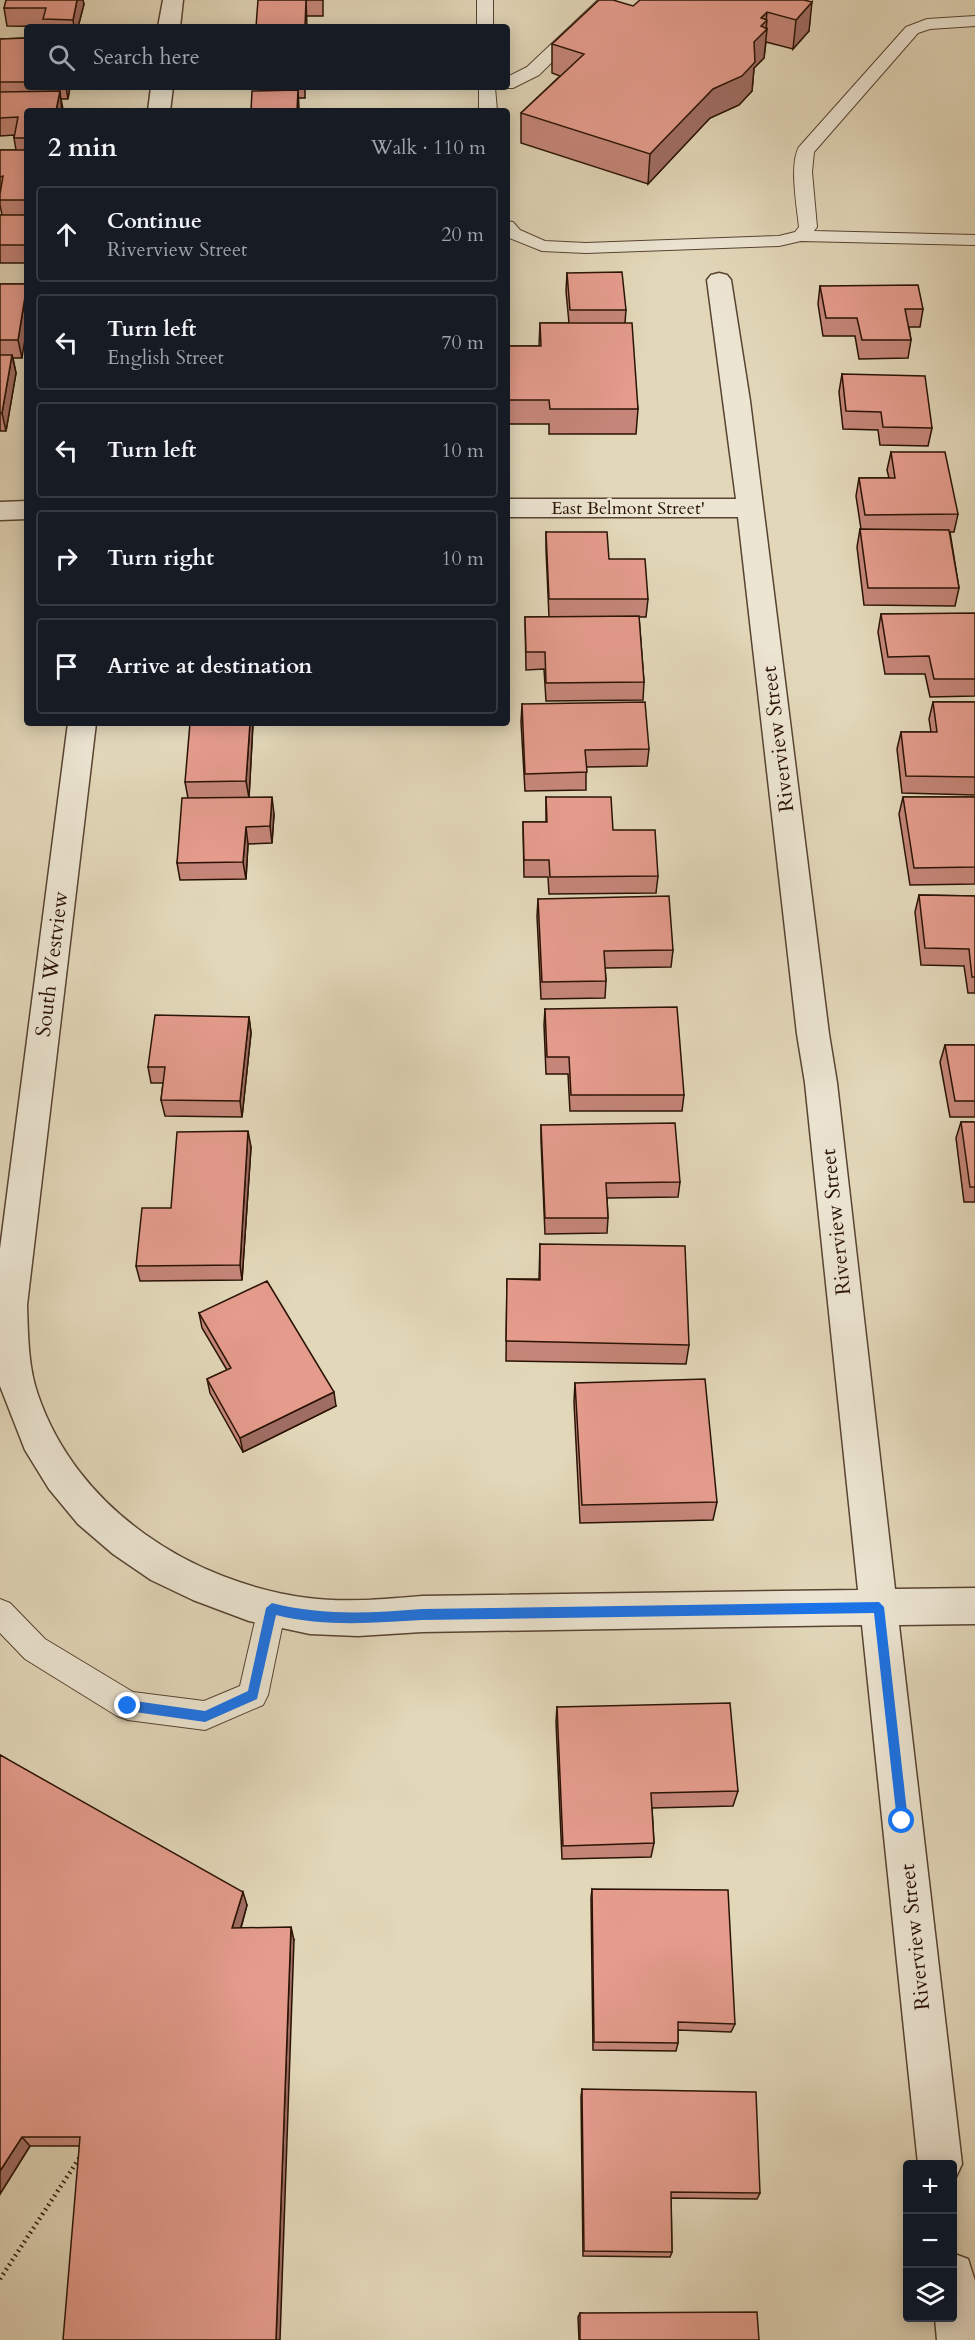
<!DOCTYPE html>
<meta charset="utf-8">
<style>
:root{--surface:#171b24;--page:#242831;--text:#f1f3f6;--muted:#9ea1a6;--line:#363941}
body{margin:0;font-family:Cardo,serif;background:var(--page);color:var(--text)}
.controls{position:absolute;right:18px;bottom:18px;display:grid;overflow:hidden;border-radius:6px;box-shadow:0 3px 15px #0003}
.controls button{width:54px;height:54px;display:grid;place-items:center;padding:0;border:0;border-bottom:2px solid var(--line);background:var(--surface);color:var(--text);font:30px sans-serif}
.stop{position:absolute;width:18px;height:18px;margin:-14px;border:4px solid #1a73e8;border-radius:50%;background:#fff}
.stop.end{background:#1a73e8;border-color:#fff;box-shadow:0 2px 6px #0008}
.list{margin:0;padding:0;list-style:none}
h2{display:flex;justify-content:space-between;align-items:center;height:78px;margin:0;padding:0 24px;font-size:26px}
h2 small{font-size:20px;font-weight:400;color:var(--muted)}
.list li{display:grid;grid-template-columns:39px 1fr auto;gap:18px;align-items:center;box-sizing:border-box;height:96px;margin:0 12px 12px;padding:0 12px;border:2px solid var(--line);border-radius:6px}
.list b{display:block;font-size:22px;white-space:nowrap}
.list p{margin:0;font-size:20px;white-space:nowrap;color:var(--muted)}
.list em{font-size:20px;font-style:normal;color:var(--muted)}
.icon{flex:none;width:33px;height:33px;fill:none;stroke:currentColor;stroke-width:2;stroke-linecap:round;stroke-linejoin:round}
.map{position:relative;flex:none;width:975px;height:2340px;overflow:hidden}
.search{position:absolute;background:var(--surface);box-shadow:0 3px 15px #0003;left:24px;top:24px;width:486px;height:66px;display:flex;align-items:center;gap:15px;box-sizing:border-box;padding:0 21px;border-radius:6px;color:var(--muted);font-size:22px}
.panel{position:absolute;background:var(--surface);box-shadow:0 3px 15px #0003;left:24px;top:108px;width:486px;height:618px;border-radius:6px}
.map>svg:first-child{display:block}
.lines{fill:none;stroke-linecap:round;stroke-linejoin:round}
.service-casing{stroke:#584432;stroke-width:2}
.minor-casing{stroke:#584432;stroke-width:3}
.path{stroke:#2a1305;stroke-width:4.5;stroke-dasharray:1.5 4;stroke-linecap:butt}
.service{fill:#ece5d2;fill-rule:evenodd}
.minor{fill:#ece5d2;fill-rule:evenodd}
.wall{fill:#c58679;stroke:#2a1305;stroke-width:1.5}
.shaded-wall{fill:#a06d63;stroke:#2a1305;stroke-width:1.5}
.building{fill:#e59c8d;stroke:#2a1305;stroke-width:1.5}
.route{fill:#1a73e8}
.labels{text-anchor:middle;dominant-baseline:central;stroke-width:4.5;stroke-linejoin:round;paint-order:stroke}
.far-street-label{font-size:18px;fill:#2a1305;stroke:#ece5d2}
.street-label{font-size:21px;fill:#2a1305;stroke:#ece5d2}
</style>
<div class="map">
<svg width="975" height="2340" viewBox="0 0 975 2340">
<rect width="100%" height="100%" fill="#e2d7b9"/>
<filter id="stains"><feTurbulence type="fractalNoise" baseFrequency=".00333" numOctaves="4"/><feColorMatrix values="0 0 0 0 .2 0 0 0 0 .09 0 0 0 0 .02 0 0 0 .5 -.17"/></filter>
<radialGradient id="worn" r=".72"><stop offset=".6" stop-color="#630" stop-opacity="0"/><stop offset="1" stop-color="#630" stop-opacity=".3"/></radialGradient>
<g class="lines">
<g class="service-casing">
<path id="service" d="M477,0H493V27H477Z
M598,0H615L539,75L513,88H501L507,87V77L527,67Z
M975,16V26L930,29L918,33L814,152L812,172L817,227L814,231L975,235V245L801,241L779,246L586,253L542,251L507,237V221L513,222L520,230L545,241L586,243L779,236L795,232L799,227C797,207 789,164 799,147L906,27L927,19Z
M479,87H495L497,111H479Z
M272,1594L282,1598L286,1608L268,1695L263,1705L205,1730L128,1720L117,1716L25,1659L0,1633V1599L10,1603L45,1639L133,1692L204,1701L240,1686L258,1608L262,1598Z"/>
</g>
<g class="minor-casing">
<path id="minor" d="M163,0H183L180,27H158Z
M151,87H173L170,111H148Z
M719,273L727,275L731,280L750,401L829,1034L837,1083L895,1589L975,1588V1624L899,1625L962,2164L955,2179L952,2180V2164H918L862,1625L422,1632L358,1636L310,1634L249,1621L193,1600L151,1580L113,1554L78,1524L49,1489L25,1450L0,1386V1249L68,723H96L27,1305C28,1335 28,1367 38,1395C77,1509 192,1583 308,1598C346,1603 384,1599 422,1596L858,1590L805,1083L797,1034L738,517H507V499H736L707,280L711,275Z
M27,501V519L0,520V502Z
M952,2253L968,2259L975,2281V2340H937L935,2318H952Z"/>
</g>
<path class="path" d="M0,2279L80,2157"/>
<use href="#service" class="service"/>
<use href="#minor" class="minor"/>
</g>
<path class="wall" d="M258,0H323V16H307Z
M811,2L809,31L793,49L766,42L764,58L754,68L752,91L739,105L710,118L648,184L521,143V113L560,76L552,73V44L633,6Z
M84,4L78,27L7,26L4,8Z
M27,38V87H70L68,99H61L63,109L27,111V263H0V215H2L0,205V150H16L14,138V135L0,136V39Z
M260,87H305V98H299L260,91Z
M567,273L626,310L625,323L638,409L636,434H549V424H507V346H539L540,323H569L566,291Z
M0,284H27L22,358H13L16,373L6,431H0Z
M820,286L923,309L920,327H909L911,340L908,358L859,359L855,336H823L818,304Z
M842,374L932,428L928,446L880,445L878,430L843,429L839,392Z
M891,452L958,514L954,532H950L959,588L955,606L864,605L857,547L860,529H861L856,496L859,478H889L887,470Z
M546,532L609,559L648,599L646,617H639L644,682L643,700L546,701L544,669L526,670L525,617H549L546,550Z
M881,614H975V696L930,697L925,674H885L878,632Z
M933,702H975V795L902,793L897,749L901,732H931L929,719Z
M522,704L649,749L647,766L586,767V790L525,791L521,722Z
M253,723L249,797L274,814L272,843L248,844L246,879L180,880L177,863L188,798L185,782Z
M546,797L613,830L658,876L656,893L549,894L548,877H524L523,822H546Z
M903,797H975V884L910,885L899,814Z
M919,895L975,896V993H968L964,966L921,965L915,912Z
M538,899L673,950L671,967L605,968L606,981L605,998L541,999L537,916Z
M545,1009L684,1095L682,1111H570L568,1074H546L544,1025Z
M249,1017L251,1033L242,1117L165,1116L161,1100L163,1083H151L148,1067Z
M945,1045H975V1117H950L940,1062Z
M961,1122H975V1202H964L956,1138Z
M541,1125L680,1182L678,1197L607,1198L608,1218L607,1233L545,1234L541,1141Z
M251,1147L242,1280L140,1281L136,1266L171,1208Z
M540,1244L689,1345L686,1364L506,1361L507,1279H539Z
M199,1313L336,1406L243,1452L210,1393L207,1379L227,1370L202,1328Z
M575,1383L717,1502L713,1520L580,1523L574,1402Z
M557,1707L738,1791L733,1806L652,1808L654,1843L651,1857L562,1859L556,1722Z
M0,1755L247,1905L241,1928L294,1940L79,2146H30L0,2194Z
M592,1889L735,2024L731,2032L678,2030V2043L676,2051L593,2050L591,1898Z
M582,2089L760,2193L757,2199L671,2198L672,2252L670,2257L583,2256L581,2097Z
M580,2313L759,2340H579L578,2317Z"/>
<path class="shaded-wall" d="M77,0H83L84,4L78,27H74L73,20Z
M306,0L307,27H305Z
M812,2L809,31L793,49L796,20Z
M767,12L766,22L767,20L766,30L767,29L764,58L754,68L752,91L739,105L710,118L648,184L650,154L754,42L761,18Z
M66,87H70L68,99Z
M298,90L299,108V111H297Z
M60,91L62,111H56Z
M27,287V326L22,358L18,340Z
M12,355L16,373L6,431L2,413Z
M250,723H253L249,798L246,781Z
M272,797L274,814L272,843L270,826Z
M246,827L248,844L246,879L243,862Z
M249,1017L251,1033L242,1117L240,1101Z
M248,1131L251,1147L242,1280L240,1265Z
M334,1392L336,1406L243,1452L240,1438Z
M243,1892L247,1905L237,1941L232,1928Z
M291,1927L294,1940L280,2340H276Z
M22,2137L30,2146L0,2194V2171Z"/>
<path class="building" d="M6,0H77L73,20L43,19L46,8H4Z
M258,0H306L305,27H256Z
M599,0H613L633,6L640,0H804L812,2L796,20L767,12L761,18L767,20L761,26L767,29L754,42L755,62L742,76L713,89L650,154L521,113L584,54L552,44Z
M27,38V82H0V39Z
M298,90L297,111H251L252,91Z
M60,91L56,111H27V138H14L18,117L0,118V92Z
M0,150H27V200H0V194L3,176L0,177Z
M0,215H27V245H0Z
M622,272L626,310H570L567,273Z
M0,284H27L18,340H0Z
M918,285L923,309H905L911,340H862L857,318H826L820,286Z
M540,323H632L638,409H550L549,400H507V346H541Z
M0,355H12L2,413H0Z
M842,374L925,376L932,428L883,427L881,412L846,411Z
M891,452H945L958,514L865,515L859,478H895Z
M860,529L949,530L959,588H868Z
M546,532H607L609,559H645L648,599H549Z
M975,613V679H934L929,656L888,657L881,614Z
M639,616L644,682L546,683L545,652H526L525,617Z
M645,702L649,749L585,750L587,772L525,774L522,704Z
M933,702H975V777L906,776L901,732H937Z
M190,723H250L246,781L185,782Z
M272,797L270,826L246,827L243,862L177,863L182,798Z
M546,797H611L613,830H655L658,876L550,877L549,860H524L523,822H547Z
M903,797H975V867L914,868Z
M919,895L975,896V977H972L969,949L925,948Z
M669,896L673,950L604,951L606,981L542,982L538,899Z
M677,1007L684,1095H571L569,1057H547L545,1009Z
M155,1015L249,1017L240,1101L161,1100L165,1067H148Z
M945,1045H975V1101H955Z
M961,1122H975V1187H970Z
M675,1123L680,1182L606,1183L608,1218H545L541,1125Z
M248,1131L240,1265L136,1266L142,1208H171L177,1132Z
M540,1244L685,1246L689,1345L506,1341L507,1279L540,1280Z
M267,1281L334,1392L240,1438L207,1379L231,1368L199,1313Z
M705,1379L717,1502L582,1505L575,1383Z
M730,1703L738,1791L651,1793L654,1843L563,1846L557,1707Z
M0,1755L243,1892L232,1928L291,1927L276,2340H63L80,2137H22L0,2171Z
M592,1889L728,1890L735,2024L678,2022V2043L594,2042Z
M582,2089L756,2092L760,2193L671,2192L672,2252L584,2251Z
M757,2312L759,2340H580V2313Z"/>
<path class="route" d="M879,1602L884,1607L908,1821L902,1827L897,1821L874,1613L422,1620C373,1623 324,1627 276,1615L257,1699L205,1722L128,1711L123,1706L128,1700L205,1711L248,1691L266,1608L272,1603C322,1616 371,1613 422,1609Z"/>
<g class="labels">
<g class="far-street-label">
<text x="628" y="508">East Belmont Street'</text>
</g>
<g class="street-label">
<text transform="translate(778 739) rotate(-97)">Riverview Street</text>
<text transform="translate(52 964) rotate(-83)">South Westview</text>
<text transform="translate(836 1222) rotate(-96)">Riverview Street</text>
<text transform="translate(915 1937) rotate(-96)">Riverview Street</text>
</g>
</g>
<rect width="100%" height="100%" filter="url(#stains)"/>
<rect width="100%" height="100%" fill="url(#worn)"/>
</svg>
<div class="controls">
<button>+</button>
<button>−</button>
<button><svg class="icon" aria-label="layers" viewBox="0 0 24 24"><path d="M12 4l9 5-9 5-9-5zM3 14l9 5 9-5"/></svg></button>
</div>
<div class="stop" style="left:902px;top:1821px"></div>
<div class="stop end" style="left:128px;top:1706px"></div>
<div class="search"><svg class="icon" aria-label="search" viewBox="0 0 24 24"><circle cx="10" cy="10" r="6"/><path d="M15 15l6 6"/></svg>Search here</div>
<section class="panel">
<h2>2 min<small>Walk · 110 m</small></h2>
<ul class="list">
<li><svg class="icon" aria-label="ahead" viewBox="0 0 24 24"><path d="M12 20V5M6 11l6-6 6 6"/></svg><div><b>Continue</b><p>Riverview Street</p></div><em>20 m</em></li>
<li><svg class="icon" aria-label="left" viewBox="0 0 24 24"><path d="M17 20v-9H6M10 6l-5 5 5 5"/></svg><div><b>Turn left</b><p>English Street</p></div><em>70 m</em></li>
<li><svg class="icon" aria-label="left" viewBox="0 0 24 24"><path d="M17 20v-9H6M10 6l-5 5 5 5"/></svg><div><b>Turn left</b></div><em>10 m</em></li>
<li><svg class="icon" aria-label="right" viewBox="0 0 24 24"><path d="M7 20v-9h11M14 6l5 5-5 5"/></svg><div><b>Turn right</b></div><em>10 m</em></li>
<li><svg class="icon" aria-label="arrive" viewBox="0 0 24 24"><path d="M6 21V4h12l-3 4 3 4H6"/></svg><div><b>Arrive at destination</b></div></li>
</ul>
</section>
</div>
